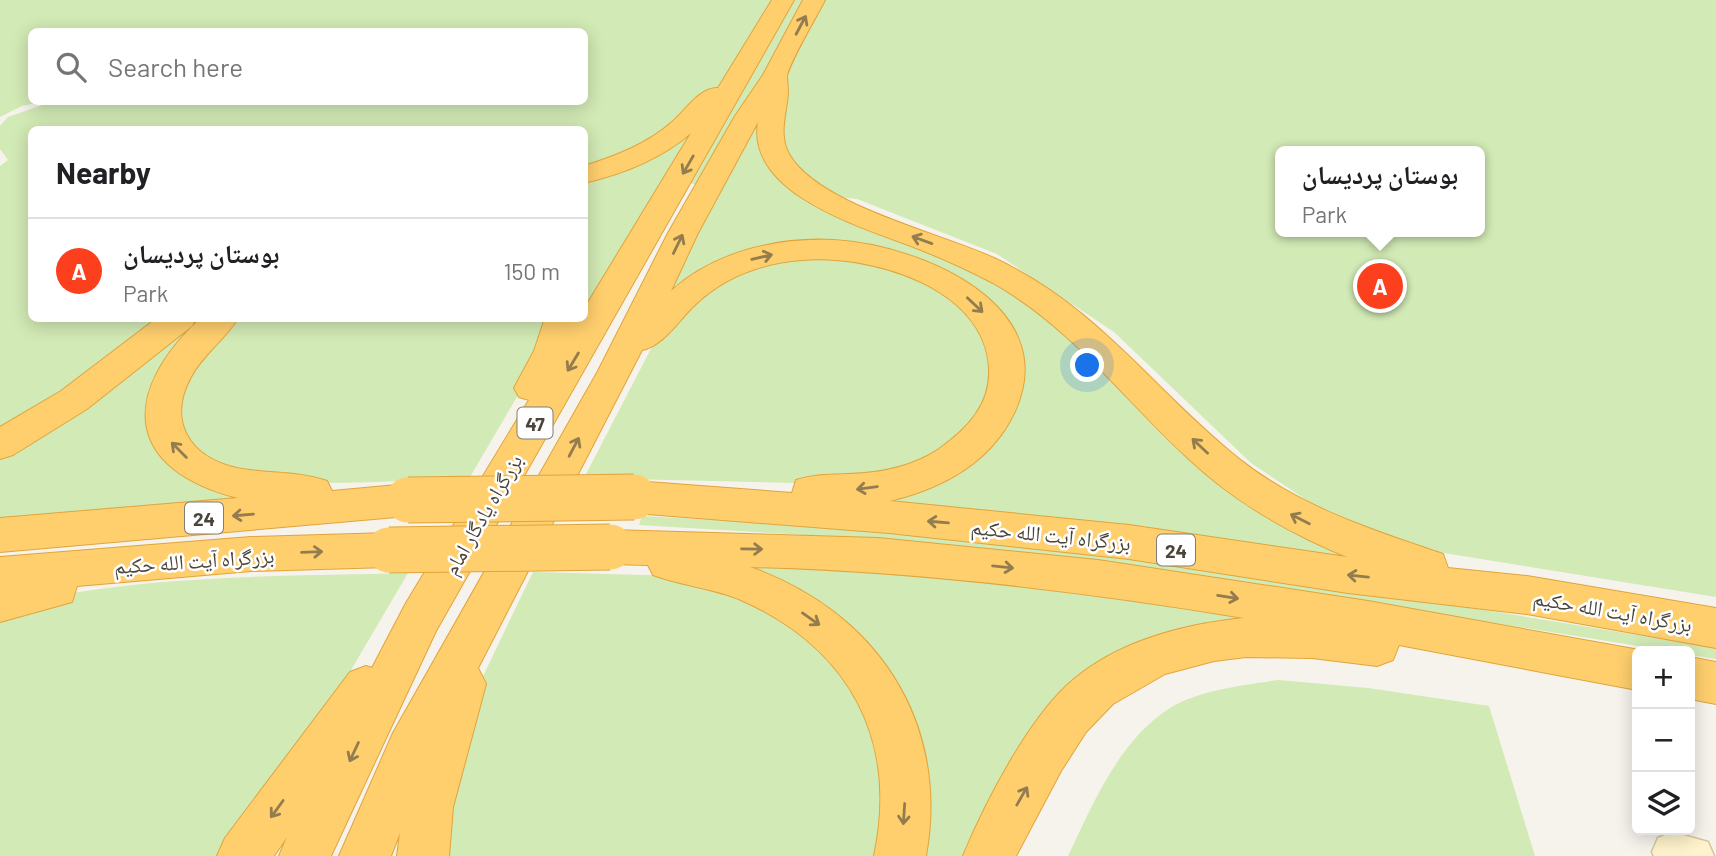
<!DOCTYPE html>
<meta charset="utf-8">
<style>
:root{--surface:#fff;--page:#f6f6f6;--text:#202124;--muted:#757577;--line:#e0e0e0;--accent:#fc3f1d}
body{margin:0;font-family:Barlow,"Noto Naskh Arabic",sans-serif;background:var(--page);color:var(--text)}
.controls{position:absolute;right:21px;bottom:21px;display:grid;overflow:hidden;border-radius:10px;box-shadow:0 4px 18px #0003}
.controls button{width:63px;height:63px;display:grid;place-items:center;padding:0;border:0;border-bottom:2px solid var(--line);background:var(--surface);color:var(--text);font:35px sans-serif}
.you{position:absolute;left:1088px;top:366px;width:24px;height:24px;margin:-18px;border:5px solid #fff;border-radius:50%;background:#1a73e8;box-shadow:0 0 0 10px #1a73e833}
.badge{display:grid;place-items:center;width:46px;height:46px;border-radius:50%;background:var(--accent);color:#fff;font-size:23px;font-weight:700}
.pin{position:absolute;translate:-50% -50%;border:4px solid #fff;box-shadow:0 2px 7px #0006}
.popup{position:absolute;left:1275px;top:146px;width:210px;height:91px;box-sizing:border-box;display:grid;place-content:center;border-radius:10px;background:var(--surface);filter:drop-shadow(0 2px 5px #0005);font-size:23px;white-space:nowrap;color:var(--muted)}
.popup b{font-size:26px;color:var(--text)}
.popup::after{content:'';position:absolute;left:50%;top:100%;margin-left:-14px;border:14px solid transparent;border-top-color:var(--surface)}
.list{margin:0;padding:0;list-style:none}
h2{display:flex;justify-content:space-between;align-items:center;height:91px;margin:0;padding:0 28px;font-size:30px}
h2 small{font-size:23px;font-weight:400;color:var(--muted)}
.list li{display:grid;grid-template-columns:46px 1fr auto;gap:21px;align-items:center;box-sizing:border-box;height:105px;padding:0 28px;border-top:2px solid var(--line)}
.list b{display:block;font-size:26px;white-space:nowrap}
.list p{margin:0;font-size:23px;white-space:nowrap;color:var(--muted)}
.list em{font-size:23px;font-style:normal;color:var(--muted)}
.icon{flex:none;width:38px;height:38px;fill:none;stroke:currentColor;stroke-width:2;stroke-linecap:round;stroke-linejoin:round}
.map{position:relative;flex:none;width:1716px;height:856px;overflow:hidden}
.search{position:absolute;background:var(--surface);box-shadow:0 4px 18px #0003;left:28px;top:28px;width:560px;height:77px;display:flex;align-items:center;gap:18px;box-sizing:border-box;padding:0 24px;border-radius:10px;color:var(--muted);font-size:26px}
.panel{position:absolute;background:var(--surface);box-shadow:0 4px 18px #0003;left:28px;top:126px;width:560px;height:196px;border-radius:10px}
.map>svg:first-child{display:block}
.green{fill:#d2eab5;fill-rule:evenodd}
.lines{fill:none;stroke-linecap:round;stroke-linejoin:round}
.secondary-casing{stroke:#d6c79b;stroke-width:3}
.highway-casing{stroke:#e0a43c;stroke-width:2}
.secondary{fill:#fff3cd;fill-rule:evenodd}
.highway{fill:#ffcf6e;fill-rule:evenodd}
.highway-bridge-casing{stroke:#e0a43c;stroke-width:47;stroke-linecap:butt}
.highway-bridge{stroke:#ffcf6e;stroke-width:45}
.oneway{stroke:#937c4e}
.labels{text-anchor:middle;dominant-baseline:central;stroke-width:5;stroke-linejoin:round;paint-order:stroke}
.shield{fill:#fff;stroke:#817c74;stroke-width:2}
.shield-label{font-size:19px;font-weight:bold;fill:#4b4439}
.street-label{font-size:21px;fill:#4b4439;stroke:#fff}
</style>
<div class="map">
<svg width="1716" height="856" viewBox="0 0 1716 856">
<rect width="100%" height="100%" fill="#f6f3ec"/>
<path class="green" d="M0,0H1716V597L1419,549L1320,509L1251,463L1114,332L997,254L857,199L807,194L1024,295L1116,372L1377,563L774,499L935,480L1016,368L931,268L771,249L646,326L720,186L668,182L584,318V130H32V318L173,319L0,434V166L8,160L0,149V126L8,117L51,102H584V32H32V102H41L22,106L0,117ZM1280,151H1480V232H1280Z
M790,256L862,258L930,282L988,332L992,400L945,455L836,484L584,478L656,339L704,287Z
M189,319H213L160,446L277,496L0,521V452Z
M232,319H554L531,373L470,477C400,479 227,502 184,439C176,428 178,405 177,392Z
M642,516L947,533L1314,582L1716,648V659L1690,655V651H1670L1085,558L870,539L639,525Z
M691,557L1014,580L1376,639L1145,647L974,856H912L893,695Z
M533,572L682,576L800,623L877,718L885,856H436L474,695Z
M408,573L334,699L228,856H0V610C22,605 45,597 67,594C179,575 295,576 408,573Z
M1278,680L1368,688L1489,706L1535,856H1068C1093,804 1119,740 1170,708C1198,690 1246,685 1278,680Z"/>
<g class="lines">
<g class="secondary-casing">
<path id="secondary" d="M1672,832L1708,842L1714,856H1654L1652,852L1658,838Z"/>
</g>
<g class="highway-casing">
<path id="highway" d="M772,0H794L436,631L331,856H279L287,837L274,856H217L225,838L350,672L366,666L372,668L406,603L529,400L519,397L514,388L534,351L545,318H584V309L691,133C661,159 623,174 584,183V166C616,156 647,144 672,122C685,111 700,87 718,88Z
M803,0H825C817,16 790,61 787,76C787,81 788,87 788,92C787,113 778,134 789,154C818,205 940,233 994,258C1100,308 1151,388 1238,458C1299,507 1370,529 1443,554L1448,568L1527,576L1716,608V648L1527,614L1348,593L1129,559L889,533L634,513L620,508L614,497L620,486L634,481L792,493L796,480C814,474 830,475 848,474C881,473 912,467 939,449C967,429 991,405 989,368C985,287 870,254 802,260C763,263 726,276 697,303C680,318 664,346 642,350L478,668L486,684L453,807L449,856H397L400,833L391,856H339L393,733L598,371L668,233L735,116L763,75ZM758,122C746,195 865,228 916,248C942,258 968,270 993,283C1073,328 1123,399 1190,460C1236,503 1289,533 1347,557L1129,525L890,501C939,489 985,466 1010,421C1072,309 923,245 834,240C777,237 714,252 671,291L698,233Z
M157,318H196L192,326L87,409L13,455L0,459V427L61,391Z
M201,318H238C225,340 203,354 191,377C167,421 189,457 237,468C267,474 298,471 327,481L332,491L408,484L422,489L428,500L422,511L408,516L0,552V518L238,498C124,469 120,393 201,318Z
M610,530L878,538L1098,560L1368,601L1645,651H1637V690L1399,645L1393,660L1377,666L1312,658L1246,657L1214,661L1165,674L1113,704L1086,732L1061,771L1016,856H963C985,803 1030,715 1074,679C1121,640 1185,624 1244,618C1080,591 916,571 750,567C876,612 950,721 926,856H874C899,739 849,648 741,600C713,588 682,586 653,575L648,565L610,564L596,559L590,547L596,535Z
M389,533L403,538L409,550L403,562L389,567L251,571L77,586L72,602L0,622V557L251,537Z
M1690,657L1716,662V704L1690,699Z"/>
</g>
<use href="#secondary" class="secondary"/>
<use href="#highway" class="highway"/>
<g class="highway-bridge-casing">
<path id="highway-bridge" d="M408,500L634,497
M389,550L610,547"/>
</g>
<use href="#highway-bridge" class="highway-bridge"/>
</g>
<defs><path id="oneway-shaft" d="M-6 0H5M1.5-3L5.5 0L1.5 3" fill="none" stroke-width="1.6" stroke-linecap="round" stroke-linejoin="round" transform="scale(1.75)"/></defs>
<g class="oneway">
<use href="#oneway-shaft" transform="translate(801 25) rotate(-62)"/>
<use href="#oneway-shaft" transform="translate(688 165) rotate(120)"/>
<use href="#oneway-shaft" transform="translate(922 240) rotate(-160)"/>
<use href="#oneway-shaft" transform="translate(678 244) rotate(-64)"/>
<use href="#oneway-shaft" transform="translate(762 257) rotate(-13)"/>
<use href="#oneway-shaft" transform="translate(975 305) rotate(43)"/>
<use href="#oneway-shaft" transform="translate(573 362) rotate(121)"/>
<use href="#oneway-shaft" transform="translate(1200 446) rotate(-137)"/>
<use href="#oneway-shaft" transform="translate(574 447) rotate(-62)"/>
<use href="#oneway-shaft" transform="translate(179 450) rotate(-135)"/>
<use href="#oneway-shaft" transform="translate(867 488) rotate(172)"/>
<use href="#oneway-shaft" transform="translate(243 515) rotate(175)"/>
<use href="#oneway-shaft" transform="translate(1300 519) rotate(-153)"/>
<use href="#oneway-shaft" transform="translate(938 522) rotate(-175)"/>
<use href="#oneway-shaft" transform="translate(752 549) rotate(1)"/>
<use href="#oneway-shaft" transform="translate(312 552) rotate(-2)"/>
<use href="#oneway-shaft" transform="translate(1003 567) rotate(6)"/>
<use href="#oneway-shaft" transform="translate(1358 576) rotate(-174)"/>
<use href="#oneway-shaft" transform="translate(1228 597) rotate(9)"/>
<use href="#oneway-shaft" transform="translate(811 619) rotate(35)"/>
<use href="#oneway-shaft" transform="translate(354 752) rotate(115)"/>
<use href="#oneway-shaft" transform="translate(1022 796) rotate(-60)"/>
<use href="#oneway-shaft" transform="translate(277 809) rotate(126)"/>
<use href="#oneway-shaft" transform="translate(904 814) rotate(94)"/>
</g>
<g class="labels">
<g class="shield">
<rect x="517.5" y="407.5" width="35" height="31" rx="5"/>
<rect x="185" y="502.5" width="38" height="31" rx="5"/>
<rect x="1157" y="534.5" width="38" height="31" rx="5"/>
</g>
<g class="shield-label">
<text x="535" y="423">47</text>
<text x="204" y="518">24</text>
<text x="1176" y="550">24</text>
</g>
<g class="street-label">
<text transform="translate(482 514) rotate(-60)">بزرگراه یادگار امام</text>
<text transform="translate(1051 534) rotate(6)">بزرگراه آیت الله حکیم</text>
<text transform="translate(194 560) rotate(-4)">بزرگراه آیت الله حکیم</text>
<text transform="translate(1613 610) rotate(10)">بزرگراه آیت الله حکیم</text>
</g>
</g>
</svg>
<div class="controls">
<button>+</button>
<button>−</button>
<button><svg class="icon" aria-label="layers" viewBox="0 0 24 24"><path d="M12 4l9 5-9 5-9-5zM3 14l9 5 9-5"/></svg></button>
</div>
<div class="you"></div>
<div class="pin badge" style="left:1380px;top:286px">A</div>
<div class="popup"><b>بوستان پردیسان</b>Park</div>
<div class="search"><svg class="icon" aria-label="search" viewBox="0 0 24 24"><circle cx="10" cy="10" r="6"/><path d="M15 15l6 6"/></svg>Search here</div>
<section class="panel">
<h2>Nearby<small></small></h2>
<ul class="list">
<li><span class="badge">A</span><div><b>بوستان پردیسان</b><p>Park</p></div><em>150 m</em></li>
</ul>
</section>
</div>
